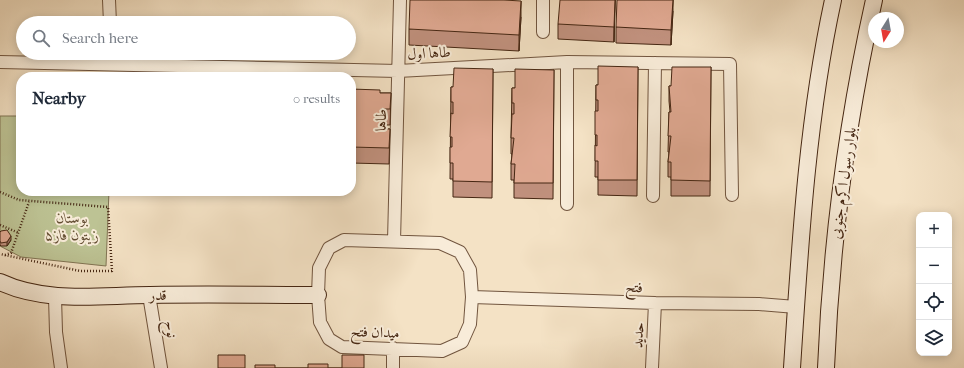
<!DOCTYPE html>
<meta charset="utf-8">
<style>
:root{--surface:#fff;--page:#f6f6f7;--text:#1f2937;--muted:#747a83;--line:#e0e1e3}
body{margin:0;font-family:"IM FELL French Canon",Amiri,serif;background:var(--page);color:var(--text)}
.controls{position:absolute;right:12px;bottom:12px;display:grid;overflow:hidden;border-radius:8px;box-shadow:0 2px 10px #0003}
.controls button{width:36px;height:36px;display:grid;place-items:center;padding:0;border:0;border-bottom:1px solid var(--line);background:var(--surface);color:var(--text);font:20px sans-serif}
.compass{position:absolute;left:868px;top:12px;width:36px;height:36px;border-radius:50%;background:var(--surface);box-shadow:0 2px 10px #0003;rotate:191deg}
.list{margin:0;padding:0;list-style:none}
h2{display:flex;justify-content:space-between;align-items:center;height:52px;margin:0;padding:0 16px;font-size:17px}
h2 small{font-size:13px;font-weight:400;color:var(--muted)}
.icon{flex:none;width:22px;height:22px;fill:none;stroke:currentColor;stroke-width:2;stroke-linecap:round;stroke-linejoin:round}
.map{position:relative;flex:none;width:964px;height:368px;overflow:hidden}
.search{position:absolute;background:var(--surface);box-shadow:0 2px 10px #0003;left:16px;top:16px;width:340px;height:44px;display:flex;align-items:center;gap:10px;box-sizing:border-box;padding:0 14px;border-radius:22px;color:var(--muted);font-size:15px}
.panel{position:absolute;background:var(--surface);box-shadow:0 2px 10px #0003;left:16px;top:72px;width:340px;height:124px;border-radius:16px}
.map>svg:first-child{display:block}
.green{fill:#bdc394;stroke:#817453}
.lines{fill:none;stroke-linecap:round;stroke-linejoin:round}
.street-casing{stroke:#71553f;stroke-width:14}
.secondary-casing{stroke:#452612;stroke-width:18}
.path{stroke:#452612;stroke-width:2.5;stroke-dasharray:1 2;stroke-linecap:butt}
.street{stroke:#f8ecd9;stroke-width:12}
.secondary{stroke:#f8ecd9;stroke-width:16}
.wall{fill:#c1917e;stroke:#452612}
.shaded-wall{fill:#9d7666;stroke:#452612}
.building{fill:#e0a992;stroke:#452612}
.labels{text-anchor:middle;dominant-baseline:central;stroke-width:4;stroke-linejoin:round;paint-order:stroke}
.street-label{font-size:15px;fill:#452612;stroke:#f8ecd9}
.park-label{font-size:15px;font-style:italic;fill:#634d32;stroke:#f8ecd9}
</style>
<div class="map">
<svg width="964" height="368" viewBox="0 0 964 368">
<rect width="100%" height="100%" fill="#f4e2c5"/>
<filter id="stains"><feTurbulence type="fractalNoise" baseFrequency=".005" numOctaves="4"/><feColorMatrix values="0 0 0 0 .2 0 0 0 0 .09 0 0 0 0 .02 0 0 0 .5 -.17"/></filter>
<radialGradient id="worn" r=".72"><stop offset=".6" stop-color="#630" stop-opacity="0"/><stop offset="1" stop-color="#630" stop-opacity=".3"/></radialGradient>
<path class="green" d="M0,116H21V191H109L106,266L21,257L0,246Z"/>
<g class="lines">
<g class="street-casing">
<path id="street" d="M109,0L110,23
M543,32V0
M0,62L398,71L567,62L730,64L732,195
M567,62V204
M653,196L655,63
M344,240L440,243L460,252L470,270L472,297L470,324L462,342L442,351L342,347L329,339L320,322L318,295L319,268L329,248Z
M394,241L400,0
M149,295L161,368
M55,297L56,332L61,368
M472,297L655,303L759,304L796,307
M393,368V348
M652,368L655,303"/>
</g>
<g class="secondary-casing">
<path id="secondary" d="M0,282C47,304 101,295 150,295C206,294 262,295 318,295
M792,368C800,245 807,120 833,0
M826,368C831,244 847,121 874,0"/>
</g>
<path class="path" d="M0,192L19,200L108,207L112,271H80L0,254
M0,225L19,233
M5,255L11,253L29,202"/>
<use href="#street" class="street"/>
<use href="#secondary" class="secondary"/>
</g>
<path class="wall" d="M615,0L614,42L558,39V24Z
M673,11L671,45L616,43V27Z
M521,17L519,51L409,45V29Z
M638,67L637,196L598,195V177H595L596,85H598Z
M711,67L710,196H671V177H668V162L669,152H668L669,112H670L669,101V86H671Z
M493,69L492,198L453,197V179H450L451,87H453Z
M554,70L553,199L514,198V180H511V164L512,154H511V138L512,88H515Z
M351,89L380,93H391L390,125H381V129H390L389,164L351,163Z
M0,232L11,240L7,246H1L0,245Z"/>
<path class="shaded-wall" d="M615,0V8L614,42V27Z
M673,0V11L671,45V30Z
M521,1V17L519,51V35Z
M11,236V240L7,246V242Z"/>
<path class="building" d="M410,0H504L521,1L519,35L409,29Z
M560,0H615L614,27L558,24Z
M617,0H673L671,30L616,27Z
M598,66L638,67L637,180H598V161H595V145L597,146V135H595V111H598V100H596V85H598Z
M672,67H711L710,181L671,180V162H668L671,136H668L669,112H671L669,86H671Z
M454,68L493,69L492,182L453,181V163H450V147H452V137H450L451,113L453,114V102H451V87H453Z
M515,69L554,70L553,183H514L515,164H511L514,138H511L512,114H514V103H512V88H515Z
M351,89L380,90V93H391L390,109H381V129H390L389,148L351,147Z
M7,230L11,236L7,242L1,243L0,241V232L1,231Z
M218,355H245V368H218Z
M342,355H364V368H255V365H275V368H308V364H328V368H342Z"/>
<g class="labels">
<g class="street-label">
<text transform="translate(429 53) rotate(-3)">طاها اول</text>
<text transform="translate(381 120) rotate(-89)">طاها</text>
<text transform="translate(843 183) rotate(-82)">بلوار رسول اکرم جنوبی</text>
<text transform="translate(634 287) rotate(2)">فتح</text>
<text x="158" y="295">قدر</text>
<text transform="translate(171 329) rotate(81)">نوح</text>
<text transform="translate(375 332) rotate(2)">میدان فتح</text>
<text transform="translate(638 335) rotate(-87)">حدید</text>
</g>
<g class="park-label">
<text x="72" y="218">بوستان<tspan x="72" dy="17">زیتون فاز۵</tspan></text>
</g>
</g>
<rect width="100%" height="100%" filter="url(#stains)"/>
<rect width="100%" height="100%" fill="url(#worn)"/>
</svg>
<div class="controls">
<button>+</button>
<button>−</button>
<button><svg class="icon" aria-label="locate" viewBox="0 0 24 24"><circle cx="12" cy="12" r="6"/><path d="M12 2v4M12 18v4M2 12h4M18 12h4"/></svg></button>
<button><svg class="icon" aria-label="layers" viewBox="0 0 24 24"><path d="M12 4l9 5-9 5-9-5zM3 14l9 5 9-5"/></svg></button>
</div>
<svg class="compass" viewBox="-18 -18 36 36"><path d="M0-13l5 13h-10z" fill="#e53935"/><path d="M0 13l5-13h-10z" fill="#747a83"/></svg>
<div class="search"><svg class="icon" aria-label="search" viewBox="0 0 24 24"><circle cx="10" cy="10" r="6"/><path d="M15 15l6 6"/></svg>Search here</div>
<section class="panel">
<h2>Nearby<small>0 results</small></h2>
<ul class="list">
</ul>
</section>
</div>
